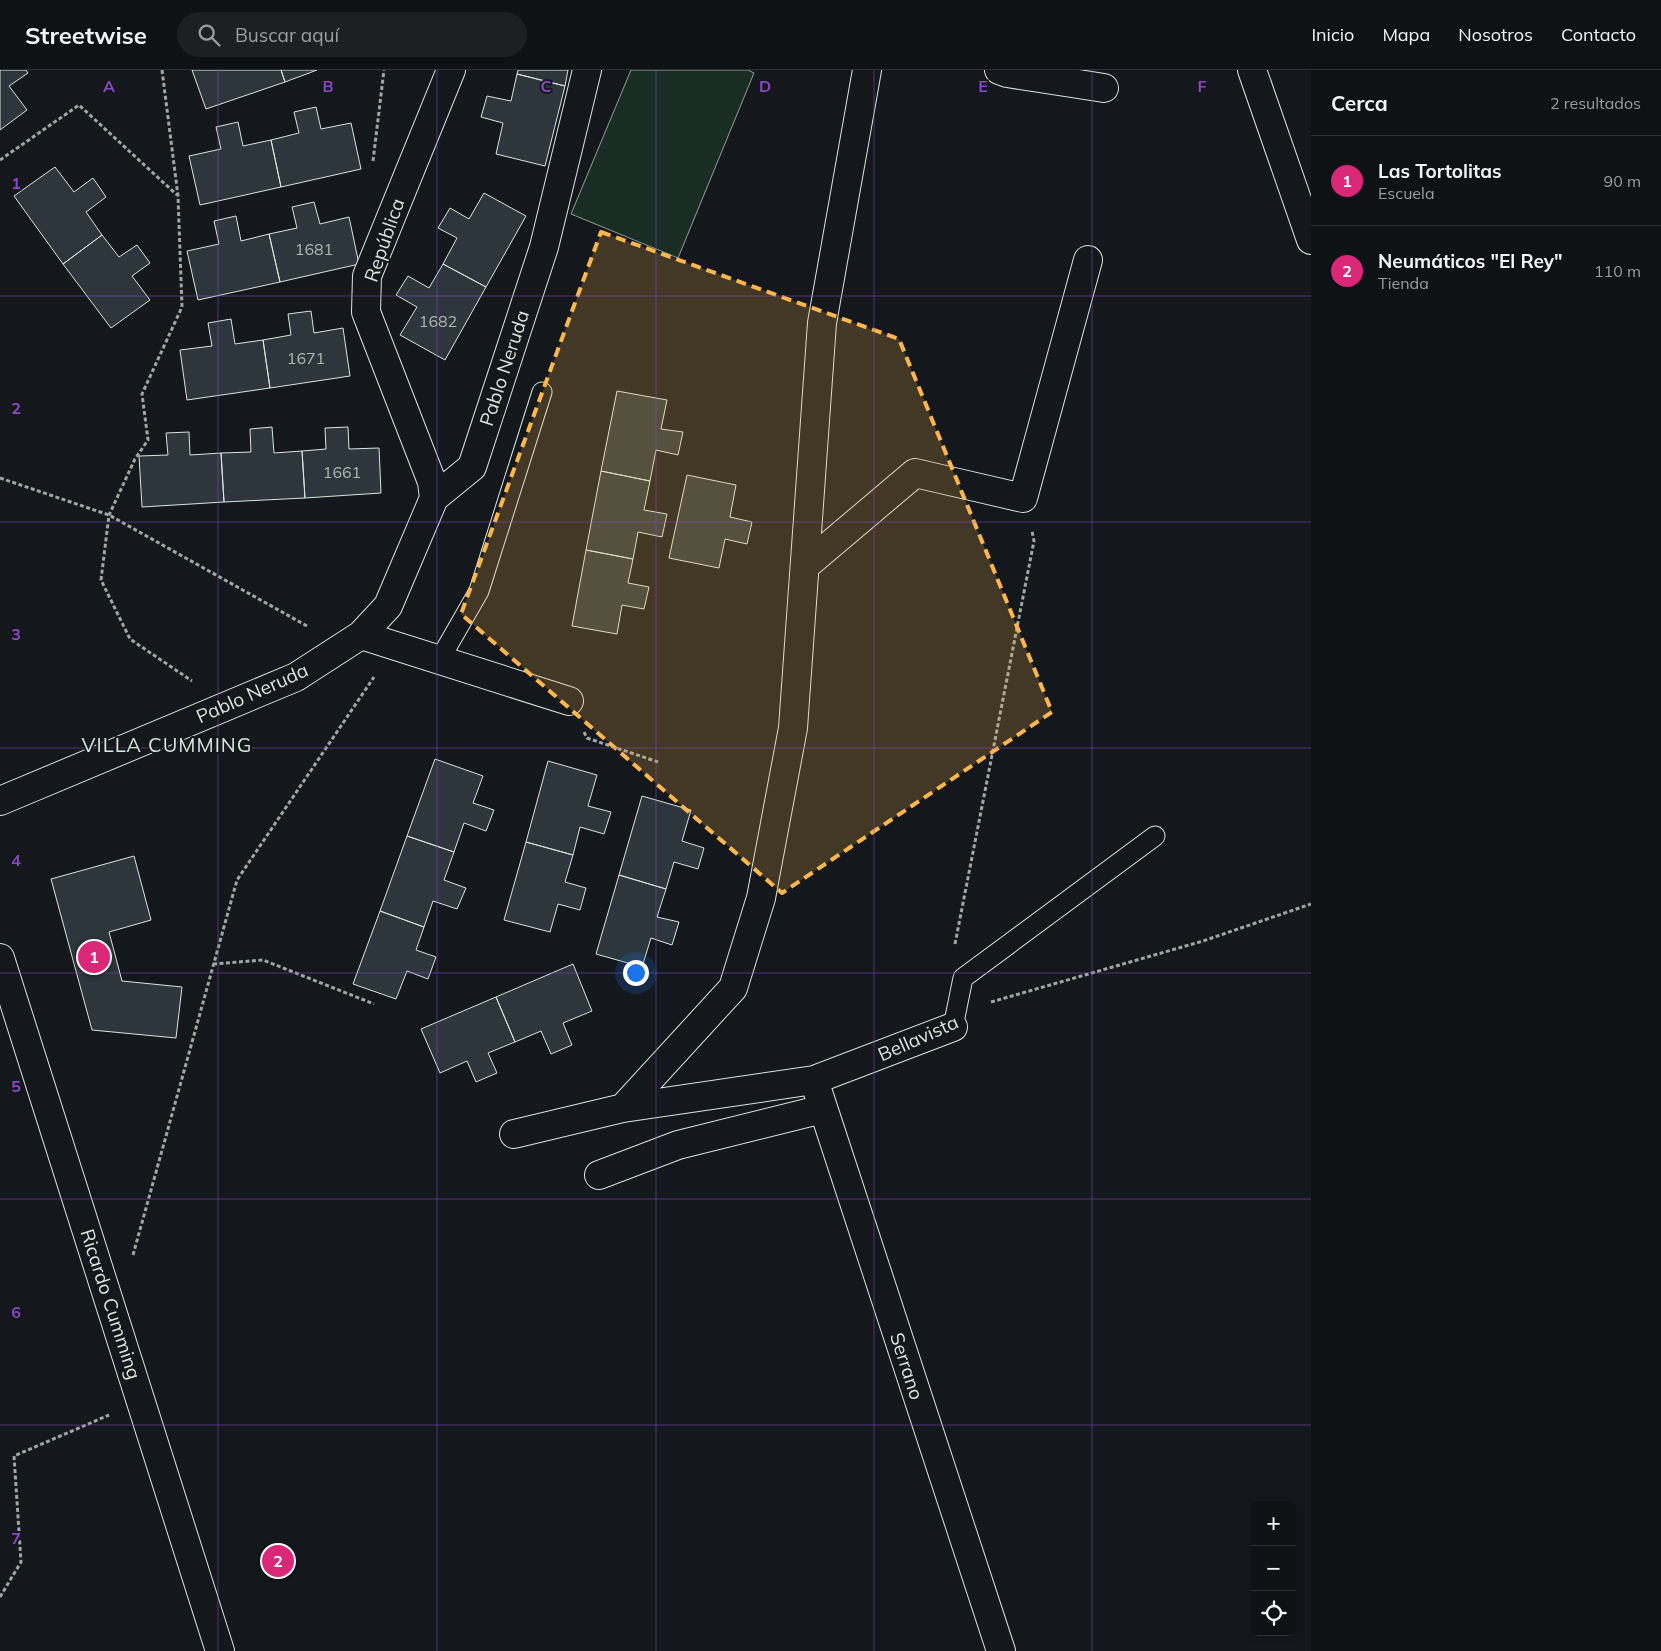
<!DOCTYPE html>
<html lang="es">
<meta charset="utf-8">
<style>
:root{--surface:#0f1215;--page:#1d2022;--text:#f1f3f6;--muted:#9b9ea0;--line:#2f3234;--accent:#db2777}
body{margin:0;font-family:Mulish,sans-serif;background:var(--page);color:var(--text)}
.controls{position:absolute;right:15px;bottom:15px;display:grid;overflow:hidden;border-radius:8px;box-shadow:0 2px 8px #0003}
.controls button{width:45px;height:45px;display:grid;place-items:center;padding:0;border:0;border-bottom:1px solid var(--line);background:var(--surface);color:var(--text);font:25px sans-serif}
.you{position:absolute;left:635px;top:902px;width:18px;height:18px;margin:-12px;border:4px solid #fff;border-radius:50%;background:#1a73e8;box-shadow:0 0 0 8px #1a73e833}
.badge{display:grid;place-items:center;width:32px;height:32px;border-radius:50%;background:var(--accent);color:#fff;font-size:16px;font-weight:700}
.pin{position:absolute;translate:-50% -50%;border:2px solid #fff;box-shadow:0 1px 5px #0006}
.list{margin:0;padding:0;list-style:none}
h2{display:flex;justify-content:space-between;align-items:center;height:65px;margin:0;padding:0 20px;font-size:21px}
h2 small{font-size:16px;font-weight:400;color:var(--muted)}
.list li{display:grid;grid-template-columns:32px 1fr auto;gap:15px;align-items:center;box-sizing:border-box;height:90px;padding:0 20px;border-top:1px solid var(--line)}
.list b{display:block;font-size:19px;white-space:nowrap}
.list p{margin:0;font-size:16px;white-space:nowrap;color:var(--muted)}
.list em{font-size:16px;font-style:normal;color:var(--muted)}
.icon{flex:none;width:28px;height:28px;fill:none;stroke:currentColor;stroke-width:2;stroke-linecap:round;stroke-linejoin:round}
.map{position:relative;flex:none;width:1311px;height:1581px;overflow:hidden}
header{display:flex;align-items:center;gap:30px;box-sizing:border-box;height:70px;padding:0 25px;background:var(--surface);border-bottom:1px solid var(--line)}
header strong{font-size:24px}
nav{display:flex;gap:28px;margin-inline-start:auto;font-size:18px}
.search{width:350px;height:45px;background:var(--page);display:flex;align-items:center;gap:12px;box-sizing:border-box;padding:0 18px;border-radius:28px;color:var(--muted);font-size:19px}
main{display:flex}
aside{flex:1;background:var(--surface)}
.map>svg:first-child{display:block}
.green{fill:#1a2d24;stroke:#939e99}
.building{fill:#2c363c;stroke:#d8e6dc}
.lines{fill:none;stroke-linecap:round;stroke-linejoin:round}
.service-casing{stroke:#d8e6dc;stroke-width:21}
.minor-casing{stroke:#d8e6dc;stroke-width:30}
.secondary-casing{stroke:#d8e6dc;stroke-width:30}
.path{stroke:#9da8a2;stroke-width:3;stroke-dasharray:4 2.5;stroke-linecap:butt}
.service{stroke:#14181c;stroke-width:19}
.minor{stroke:#14181c;stroke-width:28}
.secondary{stroke:#14181c;stroke-width:28}
.marked{fill:#ffb74d;fill-opacity:0.2;stroke:#ffb74d;stroke-width:4;stroke-dasharray:10 6;stroke-linejoin:round}
.grid{fill:none;stroke:#8948c3;stroke-width:1;stroke-opacity:0.55}
.labels{text-anchor:middle;dominant-baseline:central;stroke-width:4;stroke-linejoin:round;paint-order:stroke}
.number-label{font-size:16px;fill:#adbab4}
.street-label{font-size:19px;fill:#d8e6dc;stroke:#14181c}
.neighbourhood-label{font-size:20px;letter-spacing:1px;fill:#d8e6dc;stroke:#14181c}
.grid-label{font-size:16px;text-anchor:middle;font-weight:bold;fill:#8948c3;stroke:#14181c;stroke-width:4;stroke-linejoin:round;paint-order:stroke}
</style>
<header>
<strong>Streetwise</strong>
<div class="search"><svg class="icon" aria-label="search" viewBox="0 0 24 24"><circle cx="10" cy="10" r="6"/><path d="M15 15l6 6"/></svg>Buscar aquí</div>
<nav><a>Inicio</a><a>Mapa</a><a>Nosotros</a><a>Contacto</a></nav>
</header>
<main>
<div class="map">
<svg width="1311" height="1581" viewBox="0 0 1311 1581">
<rect width="100%" height="100%" fill="#14181c"/>
<path class="green" d="M631,0H748L754,3L678,188L571,144Z"/>
<path class="building" d="M0,0H26L28,3L9,16L27,40L0,60Z
M192,0H281L285,12L206,39Z
M281,0H317L285,12Z
M518,0H568L565,16L517,4Z
M517,4L565,16L545,96L496,84L503,53L481,47L487,26L511,31Z
M316,37L321,59L351,53L361,99L281,117L271,70L299,63L294,42Z
M238,52L243,76L271,70L281,117L200,135L189,86L221,79L216,57Z
M55,97L74,122L93,108L106,127L86,142L102,165L63,194L14,126Z
M484,123L526,146L486,217L443,194L457,168L438,158L450,138L469,149Z
M314,132L320,154L349,147L359,194L280,212L269,164L297,158L292,137Z
M236,146L241,171L269,164L280,212L198,230L187,181L219,174L214,151Z
M102,165L119,187L137,175L150,193L132,206L150,230L111,258L63,194Z
M443,194L486,217L445,290L400,265L417,237L396,225L408,206L429,218Z
M311,241L314,263L343,258L350,306L270,318L263,270L291,265L288,244Z
M231,249L235,274L263,270L270,318L187,330L180,280L212,276L208,253Z
M617,321L667,330L661,359L683,362L678,385L656,380L650,411L601,401Z
M272,357L274,383L302,381L305,428L224,432L221,383L251,382L250,359Z
M348,357L349,379L379,378L381,423L305,428L302,381L326,379L325,358Z
M189,362L190,385L221,383L224,432L142,437L139,386L168,385L166,363Z
M601,401L650,411L644,440L667,444L662,467L638,462L633,489L586,480Z
M687,405L736,415L730,447L752,452L747,474L725,469L719,498L669,488Z
M586,480L633,489L628,513L649,517L644,539L622,535L617,564L572,556Z
M435,689L483,706L473,733L494,740L486,761L464,753L454,782L407,766Z
M548,691L597,705L588,736L611,742L604,764L580,757L573,785L526,772Z
M642,726L691,740L682,771L704,778L698,799L674,792L666,819L619,805Z
M407,766L454,782L444,810L466,818L457,839L433,831L424,857L380,841Z
M526,772L573,785L565,812L586,818L580,840L558,834L550,862L504,850Z
M134,786L151,850L109,862L122,911L182,917L176,968L92,960L51,809Z
M619,805L666,819L657,847L679,852L672,875L651,868L642,897L596,884Z
M380,841L424,857L416,880L436,887L428,909L407,901L396,929L353,914Z
M573,894L592,941L563,953L572,975L551,984L541,961L515,972L496,927Z
M496,927L515,972L488,983L497,1003L476,1012L467,991L440,1003L421,959Z"/>
<g class="lines">
<g class="service-casing">
<path id="service" d="M440,589L479,521L542,322
M953,957L963,908L1155,766"/>
</g>
<g class="minor-casing">
<path id="minor" d="M999,0L1007,3L1104,18
M1252,0L1311,170
M434,428L432,412L366,242L367,206L451,0
M805,496L915,403L1023,428L1088,190
M361,565L569,631
M0,731L296,607L361,565L388,536L434,428L472,397L544,177L587,0
M814,1010L1001,1581
M623,1038L733,918L761,828L793,658L822,253L867,0
M514,1064L623,1038L814,1010L953,957
M599,1105L678,1075L823,1039"/>
</g>
<g class="secondary-casing">
<path id="secondary" d="M0,888L220,1581"/>
</g>
<path class="path" d="M162,0L178,126L182,237L142,324L148,370L135,389L109,445L101,510L130,569L192,611
M0,90L79,35L177,125
M373,91L384,0
M0,408L109,445L307,556
M584,662L587,668L658,692
M955,874L1034,471L1032,461
M213,894L263,890L374,934
M991,932L1203,871L1311,834
M133,1185L237,810L374,607
M0,1527L21,1492L14,1386L109,1345"/>
<use href="#service" class="service"/>
<use href="#minor" class="minor"/>
<use href="#secondary" class="secondary"/>
</g>
<path class="marked" d="M601,162L899,269L1052,642L782,823L461,544Z"/>
<path class="grid" d="M218,0V1581M437,0V1581M656,0V1581M874,0V1581M1092,0V1581M0,226H1311M0,452H1311M0,678H1311M0,903H1311M0,1129H1311M0,1355H1311"/>
<g class="labels">
<g class="number-label">
<text x="314" y="179">1681</text>
<text x="438" y="251">1682</text>
<text x="306" y="288">1671</text>
<text x="342" y="402">1661</text>
</g>
<g class="street-label">
<text transform="translate(384 170) rotate(-71)">República</text>
<text transform="translate(504 298) rotate(-72)">Pablo Neruda</text>
<text transform="translate(252 623) rotate(-24)">Pablo Neruda</text>
<text transform="translate(918 968) rotate(-24)">Bellavista</text>
<text transform="translate(111 1234) rotate(72)">Ricardo Cumming</text>
<text transform="translate(907 1296) rotate(72)">Serrano</text>
</g>
<g class="neighbourhood-label">
<text x="167" y="674">VILLA CUMMING</text>
</g>
</g>
<g class="grid-label">
<text x="109" y="22">A</text>
<text x="328" y="22">B</text>
<text x="546" y="22">C</text>
<text x="765" y="22">D</text>
<text x="983" y="22">E</text>
<text x="1202" y="22">F</text>
<text x="16" y="119">1</text>
<text x="16" y="344">2</text>
<text x="16" y="570">3</text>
<text x="16" y="796">4</text>
<text x="16" y="1022">5</text>
<text x="16" y="1248">6</text>
<text x="16" y="1474">7</text>
</g>
</svg>
<div class="controls">
<button>+</button>
<button>−</button>
<button><svg class="icon" aria-label="locate" viewBox="0 0 24 24"><circle cx="12" cy="12" r="6"/><path d="M12 2v4M12 18v4M2 12h4M18 12h4"/></svg></button>
</div>
<div class="you"></div>
<div class="pin badge" style="left:94px;top:887px">1</div>
<div class="pin badge" style="left:278px;top:1491px">2</div>
</div>
<aside>
<h2>Cerca<small>2 resultados</small></h2>
<ul class="list">
<li><span class="badge">1</span><div><b>Las Tortolitas</b><p>Escuela</p></div><em>90 m</em></li>
<li><span class="badge">2</span><div><b>Neumáticos &quot;El Rey&quot;</b><p>Tienda</p></div><em>110 m</em></li>
</ul>
</aside>
</main>
